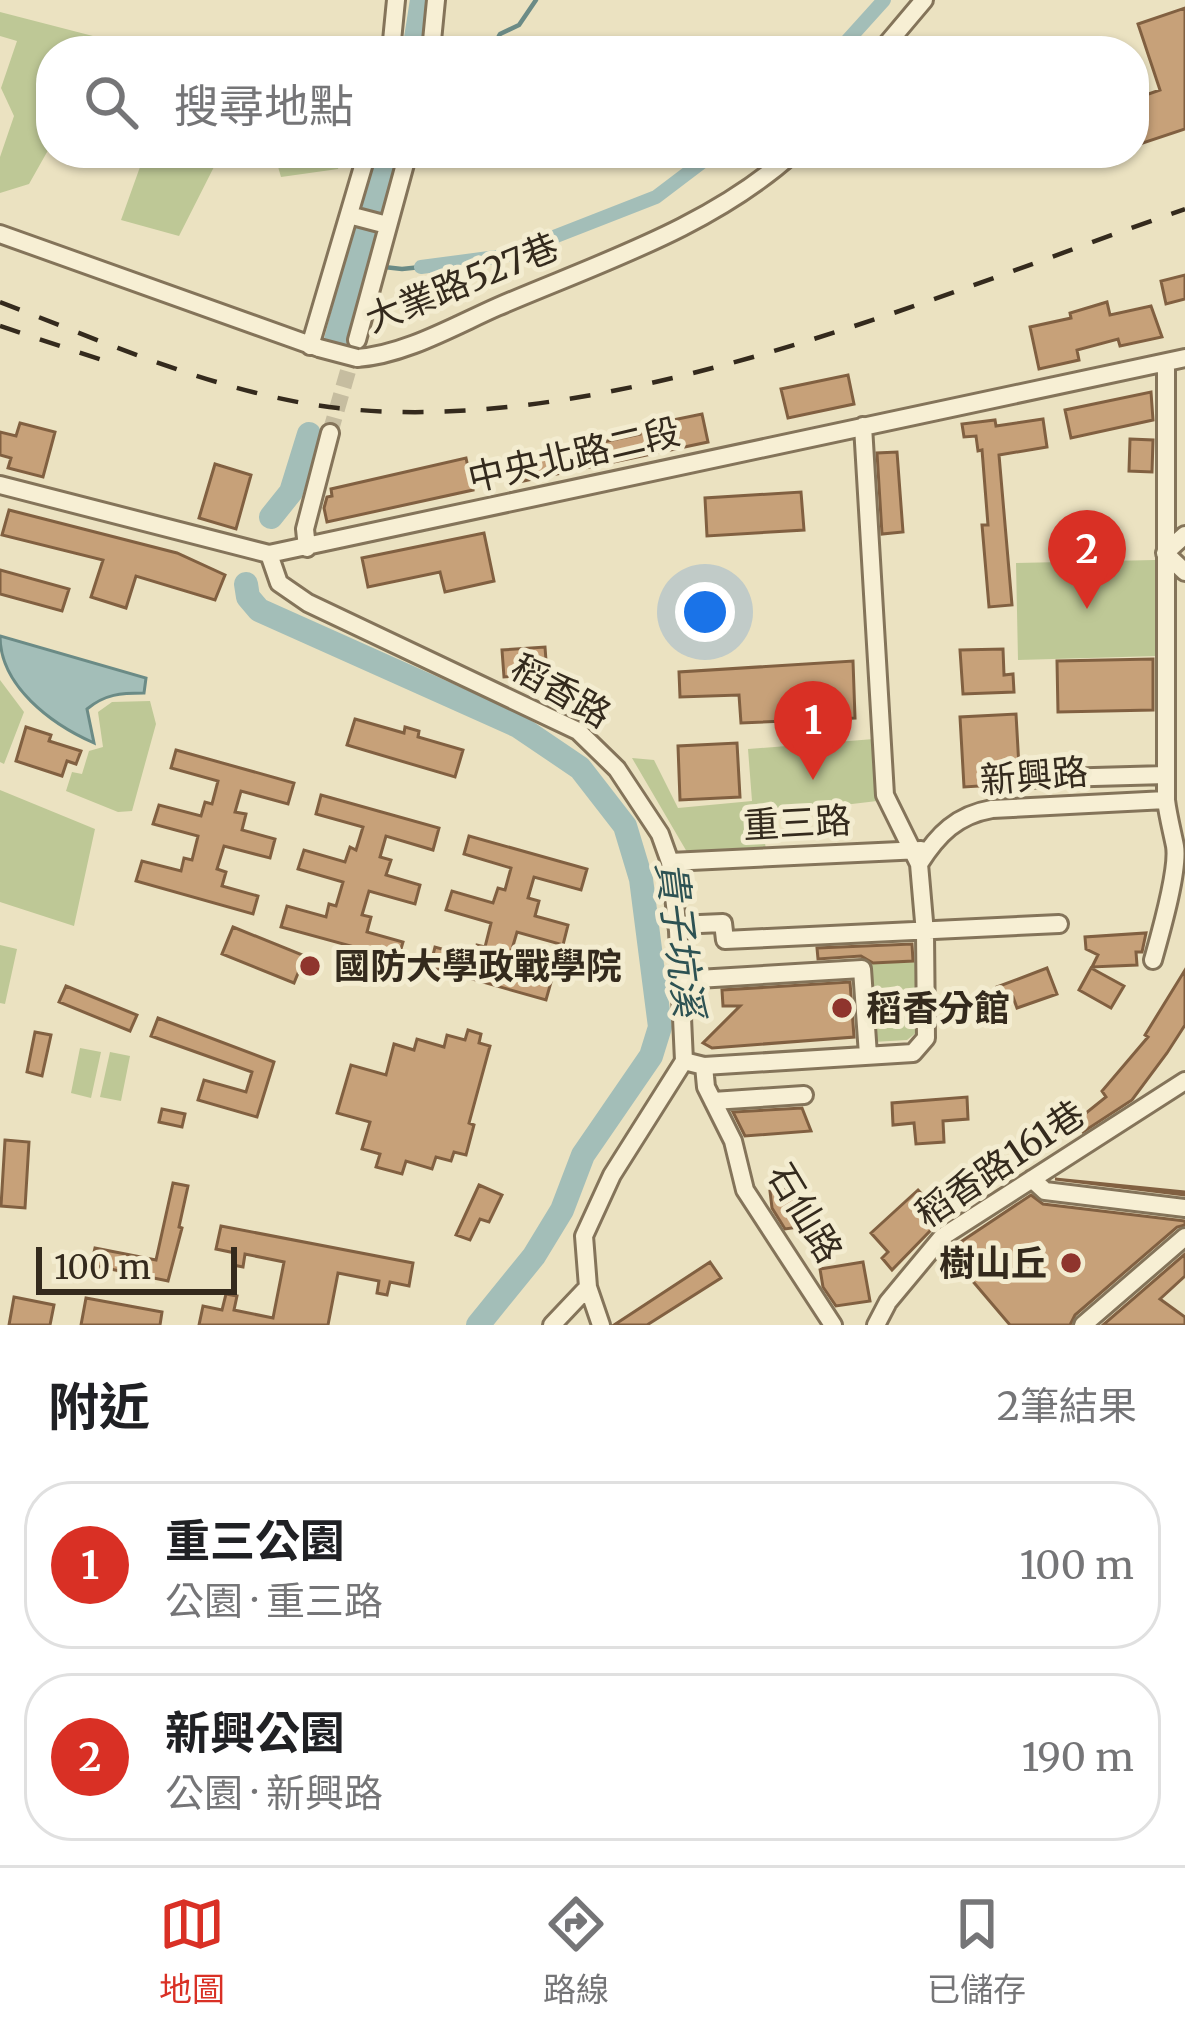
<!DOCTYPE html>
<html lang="zh-TW">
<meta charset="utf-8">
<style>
:root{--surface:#fff;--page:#f6f6f6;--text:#202124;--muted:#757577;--line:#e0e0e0;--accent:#d93025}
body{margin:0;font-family:Merriweather,"Noto Sans TC",serif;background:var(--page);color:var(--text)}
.scale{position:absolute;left:36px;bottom:30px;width:201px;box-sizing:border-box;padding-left:12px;border:6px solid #342a1d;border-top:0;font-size:33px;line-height:42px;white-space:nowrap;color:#342a1d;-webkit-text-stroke:9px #f3ecd0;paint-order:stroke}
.you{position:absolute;left:705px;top:612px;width:42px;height:42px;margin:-30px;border:9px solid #fff;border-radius:50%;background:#1a73e8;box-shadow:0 0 0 18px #1a73e833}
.badge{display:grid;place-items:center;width:78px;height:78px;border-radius:50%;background:var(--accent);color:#fff;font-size:39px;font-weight:700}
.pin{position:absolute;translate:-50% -99px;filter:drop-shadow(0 3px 6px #0008)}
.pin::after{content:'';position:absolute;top:63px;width:42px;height:36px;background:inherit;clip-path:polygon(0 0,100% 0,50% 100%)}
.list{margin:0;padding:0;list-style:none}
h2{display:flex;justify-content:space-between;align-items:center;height:156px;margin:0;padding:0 48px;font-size:51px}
h2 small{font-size:39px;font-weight:400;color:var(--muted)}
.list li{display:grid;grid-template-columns:78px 1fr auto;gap:36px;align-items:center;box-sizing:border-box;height:168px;margin:0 24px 24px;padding:0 24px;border:3px solid var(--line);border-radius:48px}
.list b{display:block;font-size:45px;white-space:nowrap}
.list p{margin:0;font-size:39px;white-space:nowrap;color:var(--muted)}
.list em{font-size:39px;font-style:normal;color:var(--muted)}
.icon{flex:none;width:66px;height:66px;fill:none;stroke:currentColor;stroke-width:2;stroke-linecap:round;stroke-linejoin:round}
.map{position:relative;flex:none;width:1185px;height:1325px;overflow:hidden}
.search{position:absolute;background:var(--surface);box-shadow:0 3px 9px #0004;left:36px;right:36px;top:36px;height:132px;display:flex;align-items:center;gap:30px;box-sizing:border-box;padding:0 42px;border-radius:48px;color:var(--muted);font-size:45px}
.sheet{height:540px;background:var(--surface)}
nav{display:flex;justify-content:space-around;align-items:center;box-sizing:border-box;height:168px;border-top:3px solid var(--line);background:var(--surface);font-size:33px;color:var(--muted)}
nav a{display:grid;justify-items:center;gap:6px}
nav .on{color:var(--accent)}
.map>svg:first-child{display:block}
.green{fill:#bec896}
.water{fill:#a3beb8;stroke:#6b8b86;stroke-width:3}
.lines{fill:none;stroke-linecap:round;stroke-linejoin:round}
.stream{stroke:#6b8b86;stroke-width:4.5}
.canal{stroke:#a3beb8;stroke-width:14}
.river{stroke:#a3beb8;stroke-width:24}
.building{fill:#c7a179;stroke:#816041;stroke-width:3}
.minor-tunnel{stroke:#c6bda0;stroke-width:16;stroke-dasharray:16 8;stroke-linecap:butt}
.minor-casing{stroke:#84745a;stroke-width:22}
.minor{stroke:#f7efd4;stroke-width:16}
.rail{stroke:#342a1d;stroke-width:4.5;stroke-dasharray:21 21;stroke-linecap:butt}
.minor-bridge-casing{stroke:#84745a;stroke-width:22;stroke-linecap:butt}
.minor-bridge{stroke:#f7efd4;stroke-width:16}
.poi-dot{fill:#8f352d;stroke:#f3ecd0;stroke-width:4.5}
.labels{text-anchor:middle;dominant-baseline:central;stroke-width:10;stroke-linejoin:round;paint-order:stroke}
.street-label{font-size:36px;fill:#342a1d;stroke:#f3ecd0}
.poi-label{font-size:36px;font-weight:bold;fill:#342a1d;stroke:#f3ecd0;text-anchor:start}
.water-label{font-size:39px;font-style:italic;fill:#2d5253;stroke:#f3ecd0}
</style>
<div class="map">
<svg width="1185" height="1325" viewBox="0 0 1185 1325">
<rect width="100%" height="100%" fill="#ebe2c1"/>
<path class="green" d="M0,12L151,51H51V145L29,184L0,193V157L14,116L1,88L17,41L0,36Z
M145,153H221L179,236L121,220Z
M274,153H342L338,169L281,177Z
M1155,560L1157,656L1018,660L1016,563Z
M0,680L24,712L4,764L0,762Z
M150,701L156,724L132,811L118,812L66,791L72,772L82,774L89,751L103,747L98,712L112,702Z
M874,739L877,801L760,815L766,849L687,852L632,758L654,760L678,808L752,801L748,749Z
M0,790L95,829L74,926L0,902Z
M0,945L17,949L5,1004L0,1003Z
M915,962L917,1032L907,1040L873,1042L867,964Z
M80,1048L101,1052L91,1098L71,1093Z
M110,1052L130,1056L121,1101L100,1097Z"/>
<path class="water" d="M0,636L146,678L144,693C121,693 105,694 87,709L94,743C51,724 0,686 0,636Z"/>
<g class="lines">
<path class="stream" d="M491,51L500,34L519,25L536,0
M357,264L402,269L421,267
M642,882L647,879"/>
<path class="canal" d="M838,51L884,0
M421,267L504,256L546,240L656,197L714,153"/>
<path class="river" d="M414,51L422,0
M336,340L386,153
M271,517L291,492L309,434
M246,584L248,597L259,610L518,726L580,768L625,826L641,879L660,1027L651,1056L583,1155L562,1210L534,1256L478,1325"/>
</g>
<path class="building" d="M1185,8V129L1134,146V99L1160,90L1138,24Z
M1185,275V299L1166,304L1161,281Z
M1107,302L1110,315L1151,306L1162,337L1120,346L1118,339L1077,350L1079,360L1039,369L1030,327L1071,318L1070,313Z
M848,375L854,404L788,418L781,389Z
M1151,392L1153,420L1071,438L1065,410Z
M702,414L708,442L519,482L514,461L640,434L639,427Z
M1043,419L1047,447L999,455L1012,605L989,607L982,525H988L982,450L978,451L976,436L964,437L962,424L995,420L996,426Z
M20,423L55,432L43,477L8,468L11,458L0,455V432L16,436Z
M1130,439L1153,440L1152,472L1129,471Z
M897,452L903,532L882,534L877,453Z
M466,458L473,490L327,522L324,508L327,497L332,496L331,489Z
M215,464L251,475L236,529L199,518Z
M801,492L804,530L707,536L705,498Z
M9,510L177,553L225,575L215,600L136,576L126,608L91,597L103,560L2,535Z
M484,533L494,581L445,592L440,572L368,587L362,558Z
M0,570L69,589L62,611L0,594Z
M545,647L547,674L504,677L502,650Z
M1003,649L1004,675L1013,674L1014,692L963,694L960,650Z
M1153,659V710L1058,712L1057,661Z
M853,661L855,718L741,723L739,695L680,697L679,672Z
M1016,714L1019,767L1010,774L1011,784L964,787L960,717Z
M355,719L404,733L405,727L419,731L418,737L463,750L455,777L347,745Z
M26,727L51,735L49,741L81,751L76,764L67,761L62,776L16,761Z
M737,743L740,797L680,800L678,746Z
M176,750L294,783L288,804L241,791L235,812L246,814L242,830L275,839L270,858L224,846L217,869L226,872L222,886L258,896L253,914L136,881L142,861L181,871L184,858L192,860L198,836L153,824L159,805L201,816L205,802L212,804L218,781L171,768Z
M321,795L439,828L433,850L386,836L380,857L391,860L386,875L420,885L415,904L369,891L362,915L371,917L367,932L403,942L398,959L281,927L287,906L326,917L329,904L336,906L343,882L298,869L304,850L345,862L350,847L356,850L363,827L316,814Z
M469,836L587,869L581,890L534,877L528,898L539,901L535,916L568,925L563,945L517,932L510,956L519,958L515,972L551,982L546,1000L430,967L435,947L474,958L477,945L485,947L491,923L446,910L452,891L493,903L498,888L505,890L511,868L464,854Z
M233,927L305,956L294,983L222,954Z
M1146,933L1142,952H1136L1137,965L1092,967L1098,955L1086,949L1085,937Z
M912,944L913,961L873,963L861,956L818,959L817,948Z
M1047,968L1057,994L1017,1008L1013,997L1002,1001L997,987Z
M1091,968L1124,986L1111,1008L1079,990Z
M1185,970V1025L1167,1053L1132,1100L1083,1132L1076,1121L1106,1097L1102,1091L1148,1037L1145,1035Z
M850,982L854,1037L712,1048L703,1043L740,1006H723L722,990Z
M66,986L137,1015L130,1031L59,1002Z
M158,1018L274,1062L257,1117L198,1100L204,1080L246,1092L252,1072L151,1036Z
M468,1030L481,1034L479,1043L490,1046L469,1123L474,1125L466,1155L454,1152L451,1161L436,1157L432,1169L406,1161L402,1174L376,1167L380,1154L362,1149L370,1122L337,1113L351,1065L386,1075L394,1044L414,1050L417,1039L444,1047L447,1035L465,1040Z
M35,1032L51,1035L42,1076L27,1072Z
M967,1097L968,1119L943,1121L944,1142L916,1144L914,1123L893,1125L892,1103Z
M802,1108L811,1131L745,1136L733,1112Z
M162,1109L185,1114L182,1127L159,1122Z
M5,1140L29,1142L25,1208L1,1206Z
M1055,1179L1185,1192V1195Z
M173,1183L188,1186L179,1227L182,1228L168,1281L91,1265L95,1248L156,1260Z
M479,1185L502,1195L489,1222L480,1219L470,1240L456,1235Z
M804,1188L807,1226L785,1229L772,1208L770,1191Z
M918,1190L929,1202L937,1194L955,1213L933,1228L892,1270L882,1258L888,1252L871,1233Z
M1031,1195L1043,1204L1185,1221V1225L1177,1227L1075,1315L1070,1325H1010L947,1251Z
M221,1226L413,1263L409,1286L390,1282L387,1295L377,1293L379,1281L338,1273L328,1325H199L203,1306L222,1310L226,1294L237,1296L234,1310L273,1318L284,1262L245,1254L243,1267L233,1265L235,1253L216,1249Z
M1185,1254V1276L1160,1299L1185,1317V1325H1103Z
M710,1262L721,1278L647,1325H614Z
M863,1262L870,1301L836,1306L823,1287L820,1269Z
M14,1297L54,1305L50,1325H9Z
M86,1298L162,1312L160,1325H81Z"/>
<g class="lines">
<path class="minor-tunnel" d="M330,433L355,347"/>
<g class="minor-casing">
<path id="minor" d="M391,51L396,0
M431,51L436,0
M881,51L924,0
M349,215L387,225
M0,234L319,348
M357,340L408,153
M310,346L367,153
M357,358C404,355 454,326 497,307C599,263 710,228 793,153
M863,426L885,795L919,864
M0,485L269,554L1185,358
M1185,535L1165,553L1185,572
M307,548L305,529L330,433
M269,554L279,583L308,603L578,731L617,769L660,834L670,862L678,931L684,1061L612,1175L584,1236L588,1287L601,1325
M1022,779L1166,775
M670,862L921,850
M677,925L723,923L725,940L1059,924
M1153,960C1160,935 1179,870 1175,846C1172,831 1168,816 1166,800V364
M681,980L862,969L868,1055
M684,1061L704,1066L913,1053L926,1038L925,933L919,864C938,834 957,815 992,809L1166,800
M704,1066L706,1087L733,1141L745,1190L833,1325
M713,1101L804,1095
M1032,1179L1045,1191L1185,1208
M552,1325L588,1287
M876,1325L888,1302L942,1237L1185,1081
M1083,1325L1185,1237"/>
</g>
<use href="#minor" class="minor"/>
<path class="rail" d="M0,302C99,340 198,384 303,403C579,451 926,299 1185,209
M0,326L114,364"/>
<g class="minor-bridge-casing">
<path id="minor-bridge" d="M319,348L357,358"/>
</g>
<use href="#minor-bridge" class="minor-bridge"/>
</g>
<g class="poi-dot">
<circle cx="310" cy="966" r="12"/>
<circle cx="842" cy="1008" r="12"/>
<circle cx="1071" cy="1263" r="12"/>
</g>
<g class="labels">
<g class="street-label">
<text transform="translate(462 283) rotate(-22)">大業路527巷</text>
<text transform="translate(574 455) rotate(-13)">中央北路二段</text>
<text transform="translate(561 691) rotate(30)">稻香路</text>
<text transform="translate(1034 776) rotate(-5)">新興路</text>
<text transform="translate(797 823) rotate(-3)">重三路</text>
<text transform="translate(1000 1164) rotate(-34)">稻香路161巷</text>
<text transform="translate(805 1213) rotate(59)">石仙路</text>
</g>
<g class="poi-label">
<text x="334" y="966">國防大學政戰學院</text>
<text x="866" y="1008">稻香分館</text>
<text x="1047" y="1263" text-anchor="end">樹山丘</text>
</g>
<g class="water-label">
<text transform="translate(680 939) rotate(83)">貴子坑溪</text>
</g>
</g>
</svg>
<div class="scale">100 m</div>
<div class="you"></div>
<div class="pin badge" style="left:813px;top:780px">1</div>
<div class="pin badge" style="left:1087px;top:609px">2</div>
<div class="search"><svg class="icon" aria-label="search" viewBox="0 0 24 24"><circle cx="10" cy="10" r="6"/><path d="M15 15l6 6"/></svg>搜尋地點</div>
</div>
<section class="sheet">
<h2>附近<small>2筆結果</small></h2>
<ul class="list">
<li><span class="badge">1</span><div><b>重三公園</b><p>公園 · 重三路</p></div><em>100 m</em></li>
<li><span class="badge">2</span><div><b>新興公園</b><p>公園 · 新興路</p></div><em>190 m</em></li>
</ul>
</section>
<nav>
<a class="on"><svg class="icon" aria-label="map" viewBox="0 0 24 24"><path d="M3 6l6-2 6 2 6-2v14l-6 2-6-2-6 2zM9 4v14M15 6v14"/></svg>地圖</a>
<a><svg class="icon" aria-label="directions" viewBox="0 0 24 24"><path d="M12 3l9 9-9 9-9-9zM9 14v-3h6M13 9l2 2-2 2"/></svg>路線</a>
<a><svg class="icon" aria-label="saved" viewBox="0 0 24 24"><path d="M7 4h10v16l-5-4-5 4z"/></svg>已儲存</a>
</nav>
